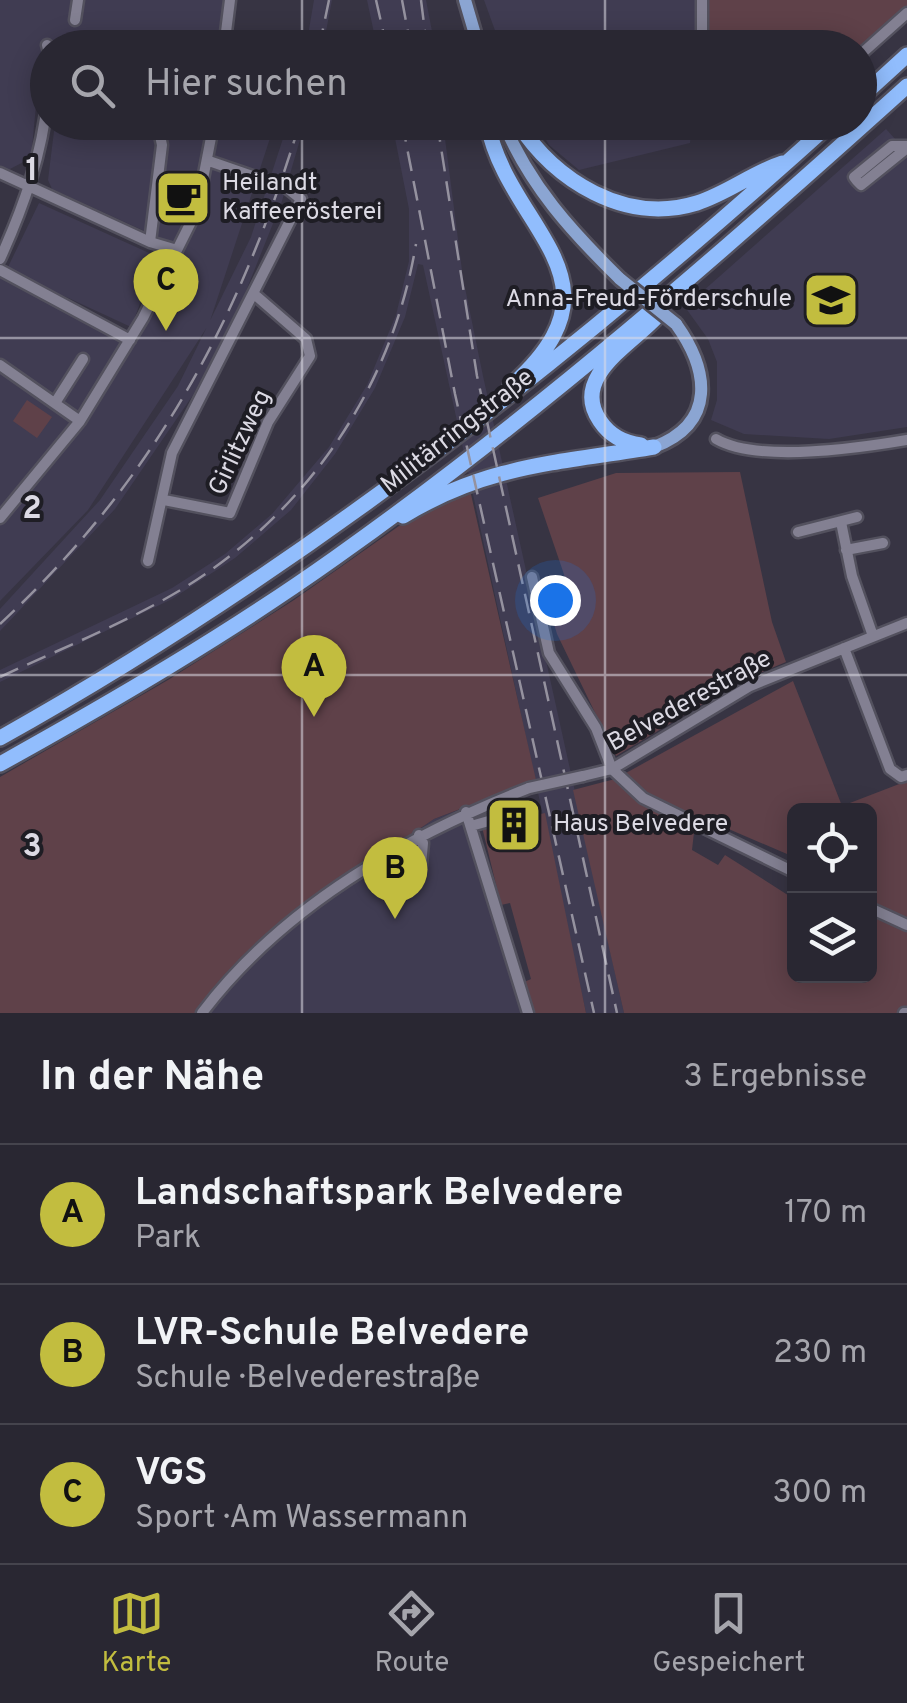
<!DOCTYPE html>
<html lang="de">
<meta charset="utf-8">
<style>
:root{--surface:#292732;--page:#35333e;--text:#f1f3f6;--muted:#a5a5ac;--line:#45444d;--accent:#c2bd3f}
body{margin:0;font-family:Overpass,sans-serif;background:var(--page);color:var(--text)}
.controls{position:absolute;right:30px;bottom:30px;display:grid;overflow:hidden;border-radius:15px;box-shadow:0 5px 25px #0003}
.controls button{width:90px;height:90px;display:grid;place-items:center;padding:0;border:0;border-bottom:2px solid var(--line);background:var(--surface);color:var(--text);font:50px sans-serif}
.you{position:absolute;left:555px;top:600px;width:35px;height:35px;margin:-25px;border:8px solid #fff;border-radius:50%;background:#1a73e8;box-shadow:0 0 0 15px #1a73e833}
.badge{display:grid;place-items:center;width:65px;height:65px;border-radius:50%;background:var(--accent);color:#111;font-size:32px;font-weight:700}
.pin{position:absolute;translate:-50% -82px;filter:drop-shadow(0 2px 5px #0008)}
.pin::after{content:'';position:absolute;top:52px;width:35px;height:30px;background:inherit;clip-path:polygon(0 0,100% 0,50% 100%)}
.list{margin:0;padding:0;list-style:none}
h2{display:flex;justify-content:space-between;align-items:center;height:130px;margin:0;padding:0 40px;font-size:42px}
h2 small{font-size:32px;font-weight:400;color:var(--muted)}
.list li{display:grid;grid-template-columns:65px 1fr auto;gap:30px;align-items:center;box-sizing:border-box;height:140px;padding:0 40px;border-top:2px solid var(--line)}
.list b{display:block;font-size:38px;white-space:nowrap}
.list p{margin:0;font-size:32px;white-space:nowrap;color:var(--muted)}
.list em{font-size:32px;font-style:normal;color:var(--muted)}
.icon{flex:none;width:55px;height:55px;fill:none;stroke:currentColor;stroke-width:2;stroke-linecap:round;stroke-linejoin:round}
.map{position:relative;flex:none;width:907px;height:1013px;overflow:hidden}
.search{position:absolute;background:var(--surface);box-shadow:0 5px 25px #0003;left:30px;right:30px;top:30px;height:110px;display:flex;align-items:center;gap:25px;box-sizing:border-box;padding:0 35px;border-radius:55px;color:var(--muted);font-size:38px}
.sheet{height:550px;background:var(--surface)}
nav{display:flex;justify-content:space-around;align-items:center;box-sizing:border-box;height:140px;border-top:2px solid var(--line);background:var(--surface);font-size:28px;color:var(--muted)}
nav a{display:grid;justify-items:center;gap:5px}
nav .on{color:var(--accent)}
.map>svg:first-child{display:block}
.built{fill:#403c52}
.green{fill:#5f4149;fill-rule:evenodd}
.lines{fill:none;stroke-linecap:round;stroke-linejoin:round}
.minor-casing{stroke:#53515e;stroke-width:15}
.major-casing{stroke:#53515e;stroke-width:18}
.highway-casing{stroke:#53515e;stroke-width:20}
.minor{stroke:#838092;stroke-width:10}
.major{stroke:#8ba5d2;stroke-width:12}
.highway{stroke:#91bdfd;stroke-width:15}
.rail{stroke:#95929f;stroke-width:2.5;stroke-dasharray:20 10;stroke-linecap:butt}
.minor-bridge-casing{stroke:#53515e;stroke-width:15;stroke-linecap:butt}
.major-bridge-casing{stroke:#53515e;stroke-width:18;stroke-linecap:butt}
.minor-bridge{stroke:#838092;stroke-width:10}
.major-bridge{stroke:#8ba5d2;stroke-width:12}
.grid{fill:none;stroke:#dcdae4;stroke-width:2.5;stroke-opacity:0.55}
.labels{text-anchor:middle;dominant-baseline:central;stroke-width:8;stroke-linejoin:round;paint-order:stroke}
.poi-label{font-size:25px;fill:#dcdae4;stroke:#1e1d24;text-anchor:start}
.street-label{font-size:25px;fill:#dcdae4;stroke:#1e1d24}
.grid-label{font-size:32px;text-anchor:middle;font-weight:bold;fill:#dcdae4;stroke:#1e1d24;stroke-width:8;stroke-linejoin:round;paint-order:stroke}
</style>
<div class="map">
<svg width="907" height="1013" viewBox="0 0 907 1013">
<rect width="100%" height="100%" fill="#373443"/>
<path class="built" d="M0,0H233L230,47L65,48L42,43L31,158L10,169L0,168Z
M314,0H332L323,47H306Z
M367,0H426L435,47H377Z
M484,0H697L698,47H501Z
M55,123H275L209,324L88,510L0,601V269L132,345L184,249L52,189L48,180Z
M288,123H305L282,201L244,296L193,395L115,509L0,631V609L100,500L178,386L251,237Z
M392,123H443L463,278L483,376L624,1013H586L423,265L418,264L405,317L375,388L335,454L291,510L235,558L172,599L0,682V670L172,588L225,554L272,514L329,447L367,385L396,315L409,261V209Z
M536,123H692L690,143L579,170L549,145Z
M886,129L907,152V427L829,439L744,434L711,420L717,400V362L708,339L685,307Z
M39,203L158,257L131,327L10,271L8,267Z
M461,809L526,1013H205L248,954L339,883L434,819Z"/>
<path class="green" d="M705,0H907V13L860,55V48L706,47Z
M27,400L52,417L37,438L13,421Z
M740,472L772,622L786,662L743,680L616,756L557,634L547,601L571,595L538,498L616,473Z
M470,490L536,780L434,819L339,883L248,954L205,1013H0V777L168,680L294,600L406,521Z
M793,681L842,806L907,781V1013H624L573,790L615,779ZM794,811H870V976H794V899L725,855L718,865L692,850L696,815L794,857Z
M545,813L586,1013H532L522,983L531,979L510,903L501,905L482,827L498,823L501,833L527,827V817Z"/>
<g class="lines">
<g class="minor-casing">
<path id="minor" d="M75,20L78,0
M47,45L48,49
M224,48L230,0
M702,48V0
M860,55L907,13
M696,122L701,128L752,122
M0,173L150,242L177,250
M857,181L854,177L892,146H907
M857,181L861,185L907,148
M150,242L162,145L157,122
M0,259C24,206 42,155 48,96
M0,270L130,340
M0,365L80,421
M55,403L83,359
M716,439C757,463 860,448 907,440
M164,500L230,513L268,422L310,356L306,339L254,294
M0,518L80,421L143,318L197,210L214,122
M841,522L852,576L873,636
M798,532L857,517
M846,550L883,543
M148,561L172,453L301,199L287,188L209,161
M532,577L549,653L596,728L612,769L643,798L794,872
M844,648L890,769L901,777L907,775
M583,776L612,769L750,686L907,623
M466,812L528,1013
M471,826L531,809
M376,862L392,882L421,865L423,843L419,835
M870,908L907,925
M202,1013C283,906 406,836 529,788
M904,1013H907"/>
</g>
<g class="major-casing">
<path id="major" d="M465,0L479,48
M503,122C530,186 571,231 620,279
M654,447C717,423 709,370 676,324"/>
</g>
<g class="highway-casing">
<path id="highway" d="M478,45L479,48
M860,98L907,55
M487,122C508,231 633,278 511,386
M517,122C555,181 625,225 697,203C728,193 752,173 782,163
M641,445C624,443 610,436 600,421C568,375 638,341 661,312
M403,516C489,464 560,463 654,447
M0,738C303,569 575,354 832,122
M0,764C115,700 228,634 335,558C537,415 724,251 907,86"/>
</g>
<use href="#minor" class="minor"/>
<use href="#major" class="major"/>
<use href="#highway" class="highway"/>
<path class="rail" d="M376,0L387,48
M402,0L411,48
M421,0L427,48
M319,48L329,0
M402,122L455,394L594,1013
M419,122L421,136
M437,122L477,376L617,1013
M0,624C153,482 240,320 300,122
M0,677C66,646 137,619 198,579C314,502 393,382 416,244"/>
<g class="minor-bridge-casing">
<path id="minor-bridge" d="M529,788L583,776"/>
</g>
<g class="major-bridge-casing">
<path id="major-bridge" d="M620,279L676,324"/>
</g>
<use href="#minor-bridge" class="minor-bridge"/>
<use href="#major-bridge" class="major-bridge"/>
</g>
<path class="grid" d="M302,0V48M605,0V48M302,122V1013M605,122V1013M0,338H907M0,675H907"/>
<defs>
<g id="cafe-square" transform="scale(2.875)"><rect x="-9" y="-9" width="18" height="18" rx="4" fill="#c2bd3f" stroke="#1e1d24"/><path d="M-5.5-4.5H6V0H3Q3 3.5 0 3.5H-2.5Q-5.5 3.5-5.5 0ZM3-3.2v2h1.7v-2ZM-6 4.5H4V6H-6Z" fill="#111"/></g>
<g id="school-square" transform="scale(2.875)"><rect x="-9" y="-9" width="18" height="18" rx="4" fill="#c2bd3f" stroke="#1e1d24"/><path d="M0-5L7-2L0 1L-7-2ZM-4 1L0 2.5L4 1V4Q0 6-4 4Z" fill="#111"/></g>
<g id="building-square" transform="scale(2.875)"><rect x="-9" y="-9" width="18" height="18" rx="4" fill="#c2bd3f" stroke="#1e1d24"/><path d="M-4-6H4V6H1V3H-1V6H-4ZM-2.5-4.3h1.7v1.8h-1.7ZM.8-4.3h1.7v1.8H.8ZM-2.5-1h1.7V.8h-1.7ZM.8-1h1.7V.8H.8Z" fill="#111"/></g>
</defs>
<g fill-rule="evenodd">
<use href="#cafe-square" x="183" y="198"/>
<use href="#school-square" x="831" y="300"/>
<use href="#building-square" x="514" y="825"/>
</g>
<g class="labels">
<g class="poi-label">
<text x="222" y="184">Heilandt<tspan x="222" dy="29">Kaffeerösterei</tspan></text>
<text x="792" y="300" text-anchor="end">Anna-Freud-Förderschule</text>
<text x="553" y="825">Haus Belvedere</text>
</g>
<g class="street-label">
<text transform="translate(458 432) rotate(-38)">Militärringstraße</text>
<text transform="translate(241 443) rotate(-65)">Girlitzweg</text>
<text transform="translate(690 702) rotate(-29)">Belvederestraße</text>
</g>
</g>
<g class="grid-label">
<text x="32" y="180">1</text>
<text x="32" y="518">2</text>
<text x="32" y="856">3</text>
</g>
</svg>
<div class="controls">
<button><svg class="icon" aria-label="locate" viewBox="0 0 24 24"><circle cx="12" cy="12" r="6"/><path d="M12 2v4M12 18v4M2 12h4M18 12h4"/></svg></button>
<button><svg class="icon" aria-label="layers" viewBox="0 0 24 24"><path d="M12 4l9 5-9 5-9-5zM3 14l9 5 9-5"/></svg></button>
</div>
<div class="you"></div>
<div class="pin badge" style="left:314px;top:717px">A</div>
<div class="pin badge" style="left:395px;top:919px">B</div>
<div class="pin badge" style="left:166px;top:331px">C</div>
<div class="search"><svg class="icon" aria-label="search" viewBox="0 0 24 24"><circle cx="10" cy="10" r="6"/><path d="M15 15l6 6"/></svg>Hier suchen</div>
</div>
<section class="sheet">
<h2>In der Nähe<small>3 Ergebnisse</small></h2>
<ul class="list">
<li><span class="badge">A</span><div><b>Landschaftspark Belvedere</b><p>Park</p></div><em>170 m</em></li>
<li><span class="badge">B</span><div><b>LVR-Schule Belvedere</b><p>Schule · Belvederestraße</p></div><em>230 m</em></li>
<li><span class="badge">C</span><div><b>VGS</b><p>Sport · Am Wassermann</p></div><em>300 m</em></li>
</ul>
</section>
<nav>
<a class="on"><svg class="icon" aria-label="map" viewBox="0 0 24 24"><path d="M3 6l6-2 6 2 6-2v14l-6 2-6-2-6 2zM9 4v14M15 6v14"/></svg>Karte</a>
<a><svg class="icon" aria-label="directions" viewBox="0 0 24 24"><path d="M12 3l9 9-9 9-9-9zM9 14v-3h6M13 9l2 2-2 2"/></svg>Route</a>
<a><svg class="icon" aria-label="saved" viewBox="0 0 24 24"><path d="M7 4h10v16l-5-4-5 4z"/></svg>Gespeichert</a>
</nav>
